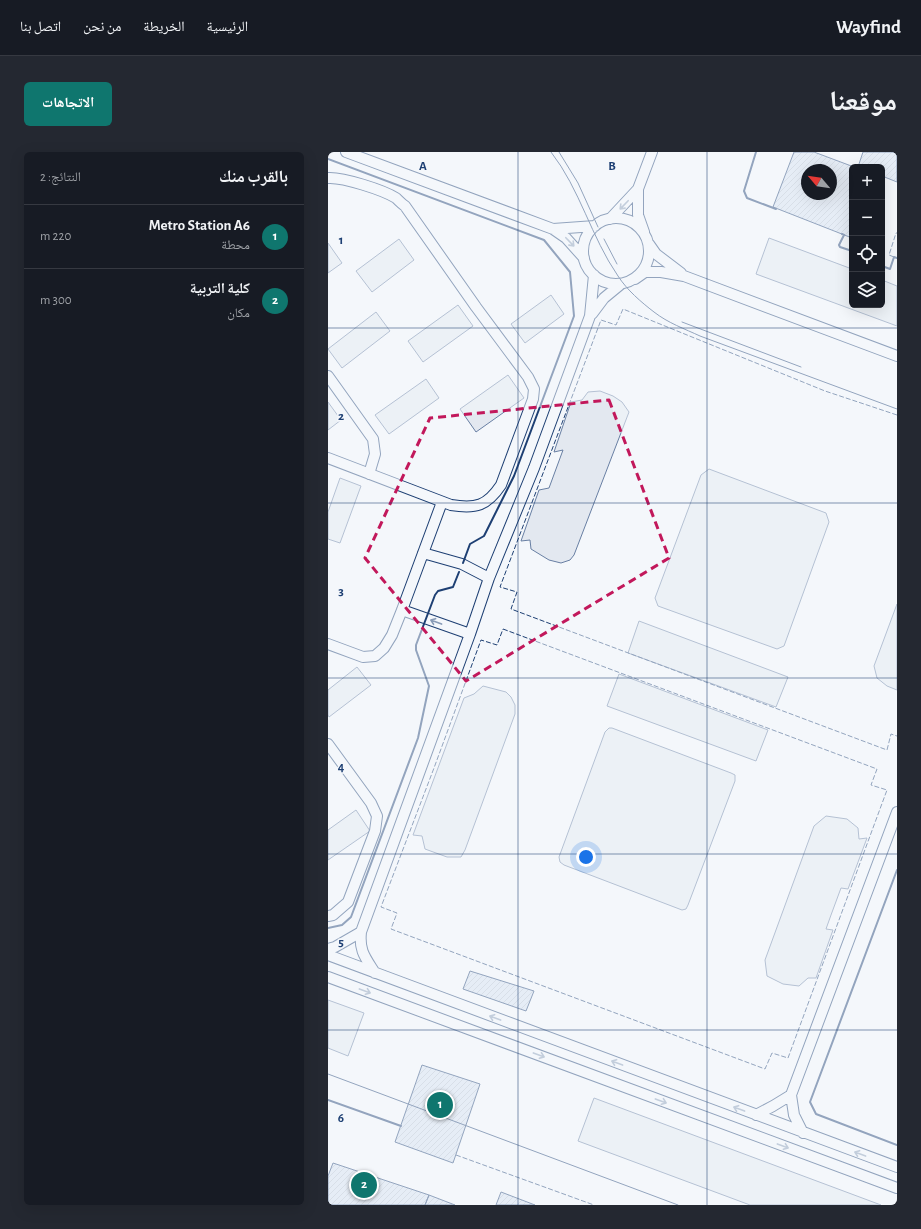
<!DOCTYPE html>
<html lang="ar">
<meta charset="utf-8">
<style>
:root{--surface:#171b24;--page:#242831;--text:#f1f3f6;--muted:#9ea1a6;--line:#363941;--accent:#0f766e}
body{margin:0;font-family:"Alegreya Sans","Noto Naskh Arabic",sans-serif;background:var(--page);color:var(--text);direction:rtl}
.controls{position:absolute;right:12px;top:12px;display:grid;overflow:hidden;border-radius:6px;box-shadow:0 4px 16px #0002}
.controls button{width:36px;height:36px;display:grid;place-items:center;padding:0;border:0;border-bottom:1px solid var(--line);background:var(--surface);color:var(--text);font:20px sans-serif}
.compass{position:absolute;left:473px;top:12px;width:36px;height:36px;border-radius:50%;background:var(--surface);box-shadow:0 4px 16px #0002;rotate:299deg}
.you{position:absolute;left:258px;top:705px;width:14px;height:14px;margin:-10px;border:3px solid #fff;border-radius:50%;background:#1a73e8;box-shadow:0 0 0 6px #1a73e833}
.badge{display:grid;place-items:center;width:26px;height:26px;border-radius:50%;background:var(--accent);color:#fff;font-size:13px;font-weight:700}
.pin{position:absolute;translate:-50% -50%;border:2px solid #fff;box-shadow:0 1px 4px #0006}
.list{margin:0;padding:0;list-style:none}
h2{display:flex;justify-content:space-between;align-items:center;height:52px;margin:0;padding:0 16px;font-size:17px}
h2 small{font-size:13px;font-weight:400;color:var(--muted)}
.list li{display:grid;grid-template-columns:26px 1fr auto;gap:12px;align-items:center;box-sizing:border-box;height:64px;padding:0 16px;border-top:1px solid var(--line)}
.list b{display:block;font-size:15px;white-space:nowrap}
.list p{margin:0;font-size:13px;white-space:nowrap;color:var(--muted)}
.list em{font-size:13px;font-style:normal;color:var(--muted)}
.icon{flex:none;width:22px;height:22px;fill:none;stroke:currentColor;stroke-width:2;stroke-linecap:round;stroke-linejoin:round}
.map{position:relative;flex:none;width:569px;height:1053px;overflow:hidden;direction:ltr;border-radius:6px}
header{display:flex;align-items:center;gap:24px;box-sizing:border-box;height:56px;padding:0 20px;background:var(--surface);border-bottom:1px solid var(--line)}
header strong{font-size:19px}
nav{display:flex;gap:22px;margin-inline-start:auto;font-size:14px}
.intro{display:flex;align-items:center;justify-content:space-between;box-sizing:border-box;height:96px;padding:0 24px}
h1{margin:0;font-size:28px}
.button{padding:10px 18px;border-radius:6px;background:var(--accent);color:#fff;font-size:14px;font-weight:700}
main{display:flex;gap:24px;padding:0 24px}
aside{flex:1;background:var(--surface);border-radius:6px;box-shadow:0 4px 16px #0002}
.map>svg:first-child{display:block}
.grass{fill:#e3e9f0;stroke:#687fa3}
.parking{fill:#e3e8f0;stroke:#687fa3}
.building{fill:url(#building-hatch);stroke:#1d3f73;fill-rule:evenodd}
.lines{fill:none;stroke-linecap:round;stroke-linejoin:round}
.minor-casing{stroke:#1d3f73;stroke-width:12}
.minor{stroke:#f4f7fb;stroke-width:10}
.tram{stroke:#1d3f73;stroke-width:1}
.fence{stroke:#1d3f73;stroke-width:1;stroke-dasharray:5 2;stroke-linecap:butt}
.wall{stroke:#1d3f73;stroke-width:2}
.oneway{stroke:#889bb7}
.marked{fill:none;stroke:#c2185b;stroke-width:3;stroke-dasharray:8 5;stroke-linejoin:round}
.grid{fill:none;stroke:#1d3f73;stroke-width:1;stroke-opacity:0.55}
.grid-label{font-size:13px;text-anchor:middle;font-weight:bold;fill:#1d3f73;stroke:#f4f7fb;stroke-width:3;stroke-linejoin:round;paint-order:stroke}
</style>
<header>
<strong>Wayfind</strong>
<nav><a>الرئيسية</a><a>الخريطة</a><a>من نحن</a><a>اتصل بنا</a></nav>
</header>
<div class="intro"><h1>موقعنا</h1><a class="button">الاتجاهات</a></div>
<main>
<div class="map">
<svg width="569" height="1053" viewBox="0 0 569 1053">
<defs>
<pattern id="building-hatch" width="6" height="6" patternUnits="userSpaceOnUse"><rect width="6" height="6" fill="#d5e0f0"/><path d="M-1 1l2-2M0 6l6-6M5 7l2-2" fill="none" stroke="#b6c1d1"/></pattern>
</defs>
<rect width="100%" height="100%" fill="#f4f7fb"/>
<path class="grass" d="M381,317L498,361L501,370L456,494L449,497L330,454L327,446L373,323Z
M311,469L460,525L448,555L300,501Z
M291,522L440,578L428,609L279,554Z
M281,576H284L403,621L407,623V629L360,753L358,757L354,758L236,713L232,710L231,705L277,580Z"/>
<path class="parking" d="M441,86L524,117V153H554V128L569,134V174L428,122Z
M71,87L86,108L44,140L28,119Z
M0,91L14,111L0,121Z
M223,143L236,162L197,191L183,172Z
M130,153L145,174L95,210L80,189Z
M48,160L62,179L14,216L0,197Z
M180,223L196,246L148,280L132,257Z
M98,227L111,246L61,282L47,263Z
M272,239L285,244L294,250L301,260L246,403L242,408L233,411L221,408L203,397L202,388L193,389L211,338L221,336L235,298L226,300L243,250L254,248L260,240Z
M0,250L13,268L0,278Z
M12,326L33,334L12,391L0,387V360Z
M569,452V538L559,534L549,526L546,514Z
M29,515L43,533L1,565L0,563V538Z
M155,534L178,540L183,545L187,553V562L137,698L133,705H119L97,697L94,684L85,683L136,546L146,542Z
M28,658L42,679L0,708V678Z
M498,664L519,667L530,676L531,687L539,686L520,737L513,736L503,763L498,777L505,778L488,826H480L471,834L455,832L439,824L437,808L486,674Z
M0,848L36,861L20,904L0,896Z
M266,946L553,1053H422L250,989Z"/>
<path class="building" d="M466,0H486L526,15H524V86L445,55ZM479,18H503V42H479Z
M535,0H569V30L554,24V15H530Z
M142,819L206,839L198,859L135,837Z
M94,913L152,932L125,1011L67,990Z
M5,1011L101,1043L97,1053H0V1024Z
M173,1040L207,1053H168Z
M101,1043L127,1053H97Z"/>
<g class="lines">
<g class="minor-casing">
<path id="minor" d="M18,0L225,77L238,86L256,106
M0,26C15,25 55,38 68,46C71,49 74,52 77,54L148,155L200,225L206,237L205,247L173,333C159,354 148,357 123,353L0,306
M255 99a33 33 0 1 1 66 0a33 33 0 1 1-66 0Z
M282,67L310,37
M225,77L267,74
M316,80L310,63V37L324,0
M321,92L328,102L353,121
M307,127L317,120H333L356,124L569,204
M264,162L276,146L293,132
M0,224L45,287L47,302L41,322
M95,401L134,412L161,426
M74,458L142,482
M0,492L35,505L47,504L56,496L64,483L74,458L114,350
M0,592L43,651L49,664L47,679L20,750L5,763L0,764
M0,797L7,795L33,780
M0,803L569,1015
M47,821C37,805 31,799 33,780L142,482L161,426L206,316L262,164L266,123
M0,825L569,1036
M463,943L569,660
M428,963L445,954L463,943L466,963L475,981"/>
</g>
<use href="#minor" class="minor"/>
<path class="tram" d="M223,0C252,37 263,85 290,124C299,138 313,150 326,160C340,171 357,177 372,184L569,257
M231,0L250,31L270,75
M276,87L289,112
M354,170L473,215
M0,922L350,1053"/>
<path class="fence" d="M566,105L561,103L568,81H569
M569,263L497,239L295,157L288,173L273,168L172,435L189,440L183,457L559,598L563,582L569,584
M175,477L549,617L543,633L559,638L460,906L444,901L437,917L63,777L69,761L53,755L106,616L153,488L169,493Z
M128,1003L266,1053"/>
<path class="wall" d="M428,0L416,39L419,46L448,57
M0,7L216,88L242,120L246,164L186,324L156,384L142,392L135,411
M514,82L516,83L511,93L512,95L524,99
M554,114L562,117L566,105L569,106
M569,718L482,950L488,962L569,993
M0,776L14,773L23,765L90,586L101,534L88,498V493L107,443L110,439L125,435L131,420
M0,948L73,974"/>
</g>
<defs><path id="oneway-shaft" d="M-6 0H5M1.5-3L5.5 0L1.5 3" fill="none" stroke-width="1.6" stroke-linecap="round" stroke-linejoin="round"/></defs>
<g class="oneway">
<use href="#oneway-shaft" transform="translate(296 53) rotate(134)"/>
<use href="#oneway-shaft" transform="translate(242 90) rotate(46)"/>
<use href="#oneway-shaft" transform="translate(108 470) rotate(-160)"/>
<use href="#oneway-shaft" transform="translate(37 839) rotate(20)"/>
<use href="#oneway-shaft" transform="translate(167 866) rotate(-160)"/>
<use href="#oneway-shaft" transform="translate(211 903) rotate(20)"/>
<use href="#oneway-shaft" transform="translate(289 911) rotate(-160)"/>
<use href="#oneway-shaft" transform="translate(333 949) rotate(20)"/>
<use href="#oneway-shaft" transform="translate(411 957) rotate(-160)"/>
<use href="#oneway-shaft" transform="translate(455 994) rotate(20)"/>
<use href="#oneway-shaft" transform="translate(532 1002) rotate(-160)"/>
</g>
<path d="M0 0H569V1053H0ZM281,248L341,406L138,529L37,406L102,266Z" fill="#f4f7fb" fill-opacity=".55" fill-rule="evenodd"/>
<path class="marked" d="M281,248L341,406L138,529L37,406L102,266Z"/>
<path class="grid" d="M190,0V1053M379,0V1053M0,176H569M0,351H569M0,526H569M0,702H569M0,878H569"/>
<g class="grid-label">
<text x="95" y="18">A</text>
<text x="284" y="18">B</text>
<text x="13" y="92">1</text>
<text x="13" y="268">2</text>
<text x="13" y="443">3</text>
<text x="13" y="619">4</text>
<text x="13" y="794">5</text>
<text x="13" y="970">6</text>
</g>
</svg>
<div class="controls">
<button>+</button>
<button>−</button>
<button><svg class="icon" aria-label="locate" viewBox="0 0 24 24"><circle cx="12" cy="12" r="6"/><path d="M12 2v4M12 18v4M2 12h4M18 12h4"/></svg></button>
<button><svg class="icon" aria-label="layers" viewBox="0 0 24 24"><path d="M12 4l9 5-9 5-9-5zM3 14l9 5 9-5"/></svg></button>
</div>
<svg class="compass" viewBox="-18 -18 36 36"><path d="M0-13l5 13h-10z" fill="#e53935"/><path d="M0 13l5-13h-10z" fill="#9ea1a6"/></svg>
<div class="you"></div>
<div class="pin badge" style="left:112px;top:953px">1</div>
<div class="pin badge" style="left:36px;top:1033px">2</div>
</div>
<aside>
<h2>بالقرب منك<small>النتائج: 2</small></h2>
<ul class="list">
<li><span class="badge">1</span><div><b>Metro Station A6</b><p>محطة</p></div><em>220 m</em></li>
<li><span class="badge">2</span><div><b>كلية التربية</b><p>مكان</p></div><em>300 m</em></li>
</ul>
</aside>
</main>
